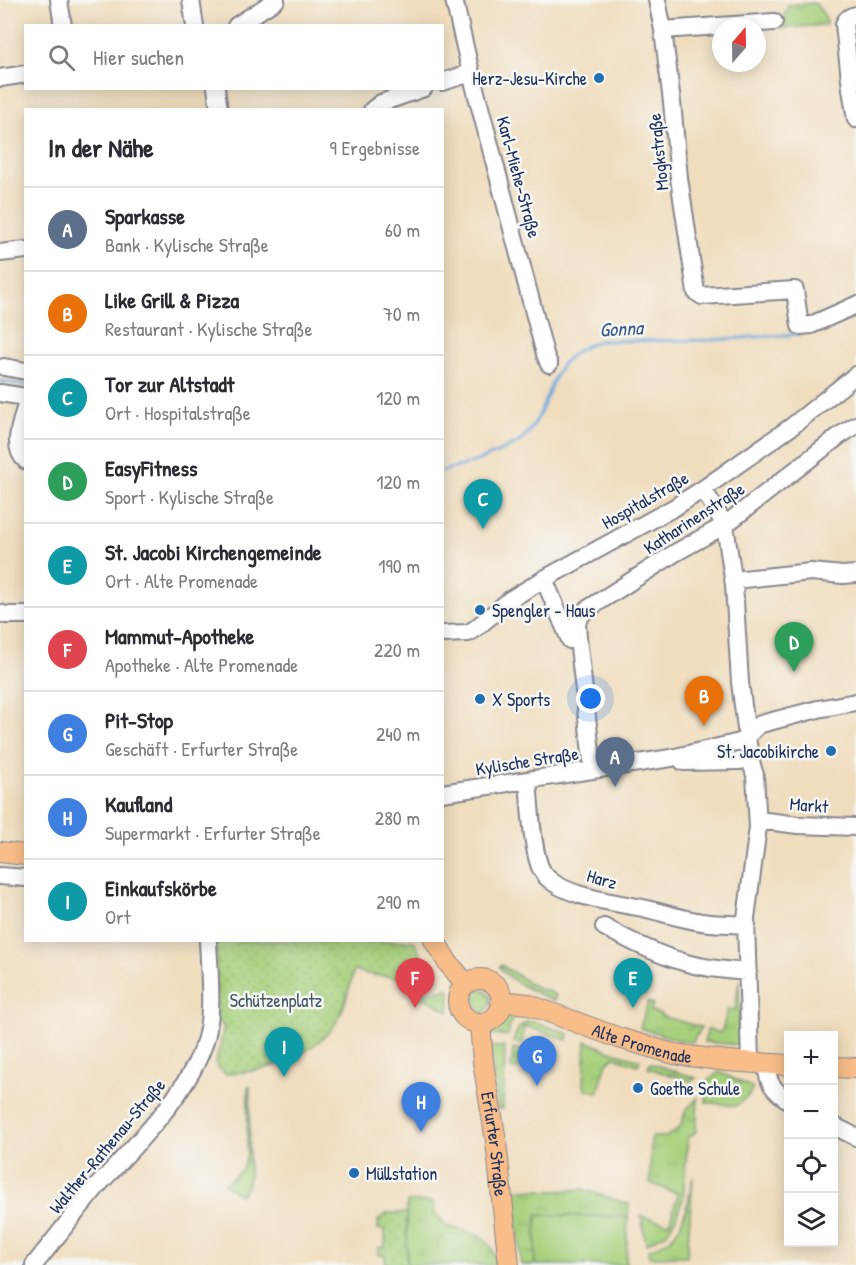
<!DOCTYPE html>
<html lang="de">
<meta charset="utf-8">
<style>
:root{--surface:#fff;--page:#f7f7f7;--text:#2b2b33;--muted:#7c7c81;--line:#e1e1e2;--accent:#111827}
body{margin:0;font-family:"Patrick Hand",sans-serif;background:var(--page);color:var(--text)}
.controls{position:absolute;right:18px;bottom:18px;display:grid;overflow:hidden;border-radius:0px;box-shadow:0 3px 15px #0003}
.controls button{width:54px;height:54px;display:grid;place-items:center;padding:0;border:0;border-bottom:2px solid var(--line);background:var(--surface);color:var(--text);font:30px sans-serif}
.compass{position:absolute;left:712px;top:18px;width:54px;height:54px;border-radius:50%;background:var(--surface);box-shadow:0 3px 15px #0003;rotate:20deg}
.you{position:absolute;left:591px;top:699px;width:21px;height:21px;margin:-15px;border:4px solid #fff;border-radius:50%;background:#1a73e8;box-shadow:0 0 0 9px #1a73e833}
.badge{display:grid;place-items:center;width:39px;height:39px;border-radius:50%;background:var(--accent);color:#fff;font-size:20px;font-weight:700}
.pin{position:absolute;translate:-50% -50px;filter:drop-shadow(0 2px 3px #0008)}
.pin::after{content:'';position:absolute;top:32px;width:21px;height:18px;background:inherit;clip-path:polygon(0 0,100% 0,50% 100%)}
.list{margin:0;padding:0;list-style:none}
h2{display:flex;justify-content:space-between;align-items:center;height:78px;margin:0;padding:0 24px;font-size:26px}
h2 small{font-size:20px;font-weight:400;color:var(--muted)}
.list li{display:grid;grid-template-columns:39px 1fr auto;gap:18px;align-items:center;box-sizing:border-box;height:84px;padding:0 24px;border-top:2px solid var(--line)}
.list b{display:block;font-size:22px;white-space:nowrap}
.list p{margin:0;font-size:20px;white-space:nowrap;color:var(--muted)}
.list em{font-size:20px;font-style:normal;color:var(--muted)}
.icon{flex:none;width:33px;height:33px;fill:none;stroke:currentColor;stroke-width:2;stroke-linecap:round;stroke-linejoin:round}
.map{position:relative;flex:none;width:856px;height:1265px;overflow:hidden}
.search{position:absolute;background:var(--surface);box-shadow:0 3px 15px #0003;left:24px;top:24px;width:420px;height:66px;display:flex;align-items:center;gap:15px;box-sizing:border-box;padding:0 21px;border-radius:0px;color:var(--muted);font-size:22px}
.panel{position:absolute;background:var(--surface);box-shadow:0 3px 15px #0003;left:24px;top:108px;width:420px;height:834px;border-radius:0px}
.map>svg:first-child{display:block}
.grass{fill:url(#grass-tufts);stroke:#61806d;stroke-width:1.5}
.park{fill:url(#park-dots);stroke:#61806d;stroke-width:1.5}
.pitch{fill:#a7d07c;stroke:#61806d;stroke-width:1.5}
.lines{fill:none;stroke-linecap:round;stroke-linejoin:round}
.stream{stroke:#6ca8dd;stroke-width:3}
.minor-casing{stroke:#86868e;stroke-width:20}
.major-casing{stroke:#86868e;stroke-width:22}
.minor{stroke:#fff;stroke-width:16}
.major{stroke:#f8bd89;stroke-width:20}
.poi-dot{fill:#1f6fb2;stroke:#f6f6f2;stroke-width:2}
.labels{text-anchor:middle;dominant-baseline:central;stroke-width:5;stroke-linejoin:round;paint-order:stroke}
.poi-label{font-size:18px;fill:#1b2f5e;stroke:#f6f6f2;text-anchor:start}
.street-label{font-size:18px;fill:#1b2f5e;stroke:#f6f6f2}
.park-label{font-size:18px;fill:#3e5766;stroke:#f6f6f2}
.water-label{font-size:20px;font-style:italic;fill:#37598a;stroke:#f6f6f2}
</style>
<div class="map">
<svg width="856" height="1265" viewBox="0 0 856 1265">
<defs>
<pattern id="grass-tufts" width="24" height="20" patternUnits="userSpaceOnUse" patternTransform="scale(1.5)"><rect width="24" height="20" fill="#a7d07c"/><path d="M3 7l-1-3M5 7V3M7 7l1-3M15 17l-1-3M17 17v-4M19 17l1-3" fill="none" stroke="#8fb36e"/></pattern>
<pattern id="park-dots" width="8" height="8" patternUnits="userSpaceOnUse" patternTransform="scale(1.5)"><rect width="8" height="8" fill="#a7d07c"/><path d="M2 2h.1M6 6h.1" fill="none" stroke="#8fb36e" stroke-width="1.8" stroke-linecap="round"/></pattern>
</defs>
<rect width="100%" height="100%" fill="#f6f6f2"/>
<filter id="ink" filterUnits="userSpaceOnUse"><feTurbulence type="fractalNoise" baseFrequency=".0167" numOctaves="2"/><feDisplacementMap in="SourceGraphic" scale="12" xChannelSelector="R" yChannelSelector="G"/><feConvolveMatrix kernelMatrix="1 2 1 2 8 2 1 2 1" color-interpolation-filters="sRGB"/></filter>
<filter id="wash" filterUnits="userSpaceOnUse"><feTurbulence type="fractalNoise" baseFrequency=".008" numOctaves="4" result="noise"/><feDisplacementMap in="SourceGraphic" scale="24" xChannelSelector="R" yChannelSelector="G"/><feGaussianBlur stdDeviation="1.35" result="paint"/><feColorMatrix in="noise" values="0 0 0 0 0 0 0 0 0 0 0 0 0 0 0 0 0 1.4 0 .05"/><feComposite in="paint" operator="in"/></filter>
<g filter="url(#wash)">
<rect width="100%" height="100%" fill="#f0ddbd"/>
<path class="grass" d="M815,3L826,18V25L781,28L784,15L789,5Z
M501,965L542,991L544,989L556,995L554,1001C535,992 513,983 499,967Z
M739,979L740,1045L704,1042L708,1029L721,1033L728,1009L735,1010Z
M477,989L485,990L491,997L490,1006L483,1013H480L472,992Z
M442,990L448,989L450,991L449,1012L429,1000L413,995Z
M648,1002L653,1004L651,1011L661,1014V1016L701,1027L698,1035H696L693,1042L682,1041L640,1028Z
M508,1013H513L508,1035H489C492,1025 498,1017 508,1013Z
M527,1022H535L569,1034L567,1040L525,1026L524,1027L522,1043L513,1042C516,1033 518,1026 527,1022Z
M586,1041L607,1050L640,1060L638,1065L614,1057L607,1063L598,1092L586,1090L584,1086Z
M490,1047H505L503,1109H498Z
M513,1048L532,1053L528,1068L511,1069Z
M650,1063L696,1078L690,1081L648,1068Z
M719,1072L753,1088L749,1095L736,1106L706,1102L707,1082Z
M248,1086H250L249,1175L247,1187L241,1195L232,1190L224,1184C238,1174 244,1171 247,1153Z
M698,1098L696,1132L688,1137L683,1198L676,1217L667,1233L646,1244L641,1216L667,1223L670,1221L678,1194L650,1183L651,1140L653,1137H666L676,1131L681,1125L686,1110Z
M693,1177L687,1256L649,1257L648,1250C655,1246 664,1244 670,1239C684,1228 690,1194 693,1177Z
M515,1189L554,1191L582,1189L629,1204L628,1217L537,1215L535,1265H521L516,1211Z
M407,1202H433L435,1213L446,1226C472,1234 493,1232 496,1265H407Z"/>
<path class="park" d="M216,941H414L431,974C412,982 374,976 354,971C349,988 345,1008 335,1024C330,1033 321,1040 313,1046C284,1067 259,1071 225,1074L217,1066L215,1062L219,1050L224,1027L218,1021L217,1017Z
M388,1213H407V1265H385V1255H378V1248L385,1247V1230L378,1229V1220Z"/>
<path class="pitch" d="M537,1215L628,1217L626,1265H535Z"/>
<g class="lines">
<path class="stream" d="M816,331L856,315
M0,381L26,385
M442,471C464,466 484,459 504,450C509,447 515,445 520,441C558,407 539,359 599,341L712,340L801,334"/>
</g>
</g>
<g filter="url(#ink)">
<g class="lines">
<g class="minor-casing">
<path id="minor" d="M59,0L63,26
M191,0L195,26
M454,0L471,73L545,354L549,364
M657,0L663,30L672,102L679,178L696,292L702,296L795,290L800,326L811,325L856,305
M856,15C850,16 846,19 844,24L851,89L856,119
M236,26L276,0
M663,30L774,22
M0,78L26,74
M442,82L471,73
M216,88L219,110
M372,110L381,103L424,88
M0,253L26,250
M4,367L26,371
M0,393L26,397
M26,404C22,423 10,446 26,461
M703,489L725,525L734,585L740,682L750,759L755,775L758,827L746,918L750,1063
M544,579L570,640L578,638
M734,580L811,572L843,575L856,574
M0,613L6,615H26
M442,634L468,633L475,629L511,599L544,579L675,507L703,489L791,427L856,375
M683,762L740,761L750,759
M593,770L578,638L577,623L579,618L586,610L675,553L725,525L839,436L856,425
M528,780C530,803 532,853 542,871C556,896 617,903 643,908C665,913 687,921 710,923C722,924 735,924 747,925
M442,793L671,758L740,742C751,736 751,729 761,724L818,709L856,702
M758,820L798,825L856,827
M0,876L26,878
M604,927C628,940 653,953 680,961C701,968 725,970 748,972
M767,1064C766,1081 774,1091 788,1100
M834,1126L856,1137
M34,1265C56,1238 77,1210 100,1183C137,1143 189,1093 205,1041C214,1015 209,969 208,940"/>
</g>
<g class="major-casing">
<g id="major">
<path d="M0,852L26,855"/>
<path d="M434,940L448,963L466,984"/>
<circle cx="480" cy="1001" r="22"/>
<path id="s1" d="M501,1001L527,1004L619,1038L674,1054L727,1061L788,1065"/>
<path id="s2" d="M480,1023L483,1062L496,1141L509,1265"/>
<path d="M834,1067L856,1068"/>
</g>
</g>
<use href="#minor" class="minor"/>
<use href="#major" class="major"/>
</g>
</g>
<g class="poi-dot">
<circle cx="599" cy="78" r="6"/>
<circle cx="480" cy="610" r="6"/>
<circle cx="480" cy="699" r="6"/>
<circle cx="831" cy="751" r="6"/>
<circle cx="638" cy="1088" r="6"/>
<circle cx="354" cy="1173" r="6"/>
</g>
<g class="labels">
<g class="poi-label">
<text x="587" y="78" text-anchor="end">Herz-Jesu-Kirche</text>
<text x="492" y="610">Spengler - Haus</text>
<text x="492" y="699">X Sports</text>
<text x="819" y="751" text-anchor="end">St. Jacobikirche</text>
<text x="650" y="1088">Goethe Schule</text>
<text x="366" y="1173">Müllstation</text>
</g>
<g class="street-label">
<text transform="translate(658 152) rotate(-96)">Mogkstraße</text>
<text transform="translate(519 177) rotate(75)">Karl-Miehe-Straße</text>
<text transform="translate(645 500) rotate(-30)">Hospitalstraße</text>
<text transform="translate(694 518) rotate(-33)">Katharinenstraße</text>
<text transform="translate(527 761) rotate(-9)">Kylische Straße</text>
<text transform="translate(809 805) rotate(5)">Markt</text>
<text transform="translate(602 879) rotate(16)">Harz</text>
<text stroke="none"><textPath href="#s1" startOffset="148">Alte Promenade</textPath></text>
<text stroke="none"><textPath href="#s2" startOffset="122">Erfurter Straße</textPath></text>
<text transform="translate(107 1146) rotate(-50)">Walther-Rathenau-Straße</text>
</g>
<g class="park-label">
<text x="276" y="1000">Schützenplatz</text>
</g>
<g class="water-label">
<text transform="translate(621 328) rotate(-3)">Gonna</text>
</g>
</g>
</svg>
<div class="controls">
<button>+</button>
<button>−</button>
<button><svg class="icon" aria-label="locate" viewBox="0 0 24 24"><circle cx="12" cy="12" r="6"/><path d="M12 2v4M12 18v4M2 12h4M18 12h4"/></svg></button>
<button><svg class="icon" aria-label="layers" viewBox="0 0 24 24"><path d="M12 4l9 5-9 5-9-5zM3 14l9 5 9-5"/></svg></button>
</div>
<svg class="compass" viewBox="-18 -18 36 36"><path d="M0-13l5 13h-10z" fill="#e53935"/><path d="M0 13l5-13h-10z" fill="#7c7c81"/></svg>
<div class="you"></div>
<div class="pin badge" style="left:615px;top:787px;background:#5c6f8a">A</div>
<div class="pin badge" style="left:704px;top:726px;background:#e8710a">B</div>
<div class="pin badge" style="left:483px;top:529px;background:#0f9aa8">C</div>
<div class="pin badge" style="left:794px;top:672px;background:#2e9e5b">D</div>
<div class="pin badge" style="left:633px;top:1008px;background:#0f9aa8">E</div>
<div class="pin badge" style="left:415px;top:1008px;background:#e0444e">F</div>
<div class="pin badge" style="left:537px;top:1086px;background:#3f7fe0">G</div>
<div class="pin badge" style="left:421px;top:1132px;background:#3f7fe0">H</div>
<div class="pin badge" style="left:284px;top:1077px;background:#0f9aa8">I</div>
<div class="search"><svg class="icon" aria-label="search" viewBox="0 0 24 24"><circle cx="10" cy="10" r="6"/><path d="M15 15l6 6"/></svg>Hier suchen</div>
<section class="panel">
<h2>In der Nähe<small>9 Ergebnisse</small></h2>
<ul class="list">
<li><span class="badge" style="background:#5c6f8a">A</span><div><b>Sparkasse</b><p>Bank · Kylische Straße</p></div><em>60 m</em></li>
<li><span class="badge" style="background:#e8710a">B</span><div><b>Like Grill &amp; Pizza</b><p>Restaurant · Kylische Straße</p></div><em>70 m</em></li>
<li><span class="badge" style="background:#0f9aa8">C</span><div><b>Tor zur Altstadt</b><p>Ort · Hospitalstraße</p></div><em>120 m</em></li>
<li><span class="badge" style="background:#2e9e5b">D</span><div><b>EasyFitness</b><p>Sport · Kylische Straße</p></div><em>120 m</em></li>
<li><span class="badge" style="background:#0f9aa8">E</span><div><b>St. Jacobi Kirchengemeinde</b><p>Ort · Alte Promenade</p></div><em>190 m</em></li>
<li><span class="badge" style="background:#e0444e">F</span><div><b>Mammut-Apotheke</b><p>Apotheke · Alte Promenade</p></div><em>220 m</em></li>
<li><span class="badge" style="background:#3f7fe0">G</span><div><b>Pit-Stop</b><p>Geschäft · Erfurter Straße</p></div><em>240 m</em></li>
<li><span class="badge" style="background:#3f7fe0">H</span><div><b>Kaufland</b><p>Supermarkt · Erfurter Straße</p></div><em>280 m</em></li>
<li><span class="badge" style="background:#0f9aa8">I</span><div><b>Einkaufskörbe</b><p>Ort</p></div><em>290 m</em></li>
</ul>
</section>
</div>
